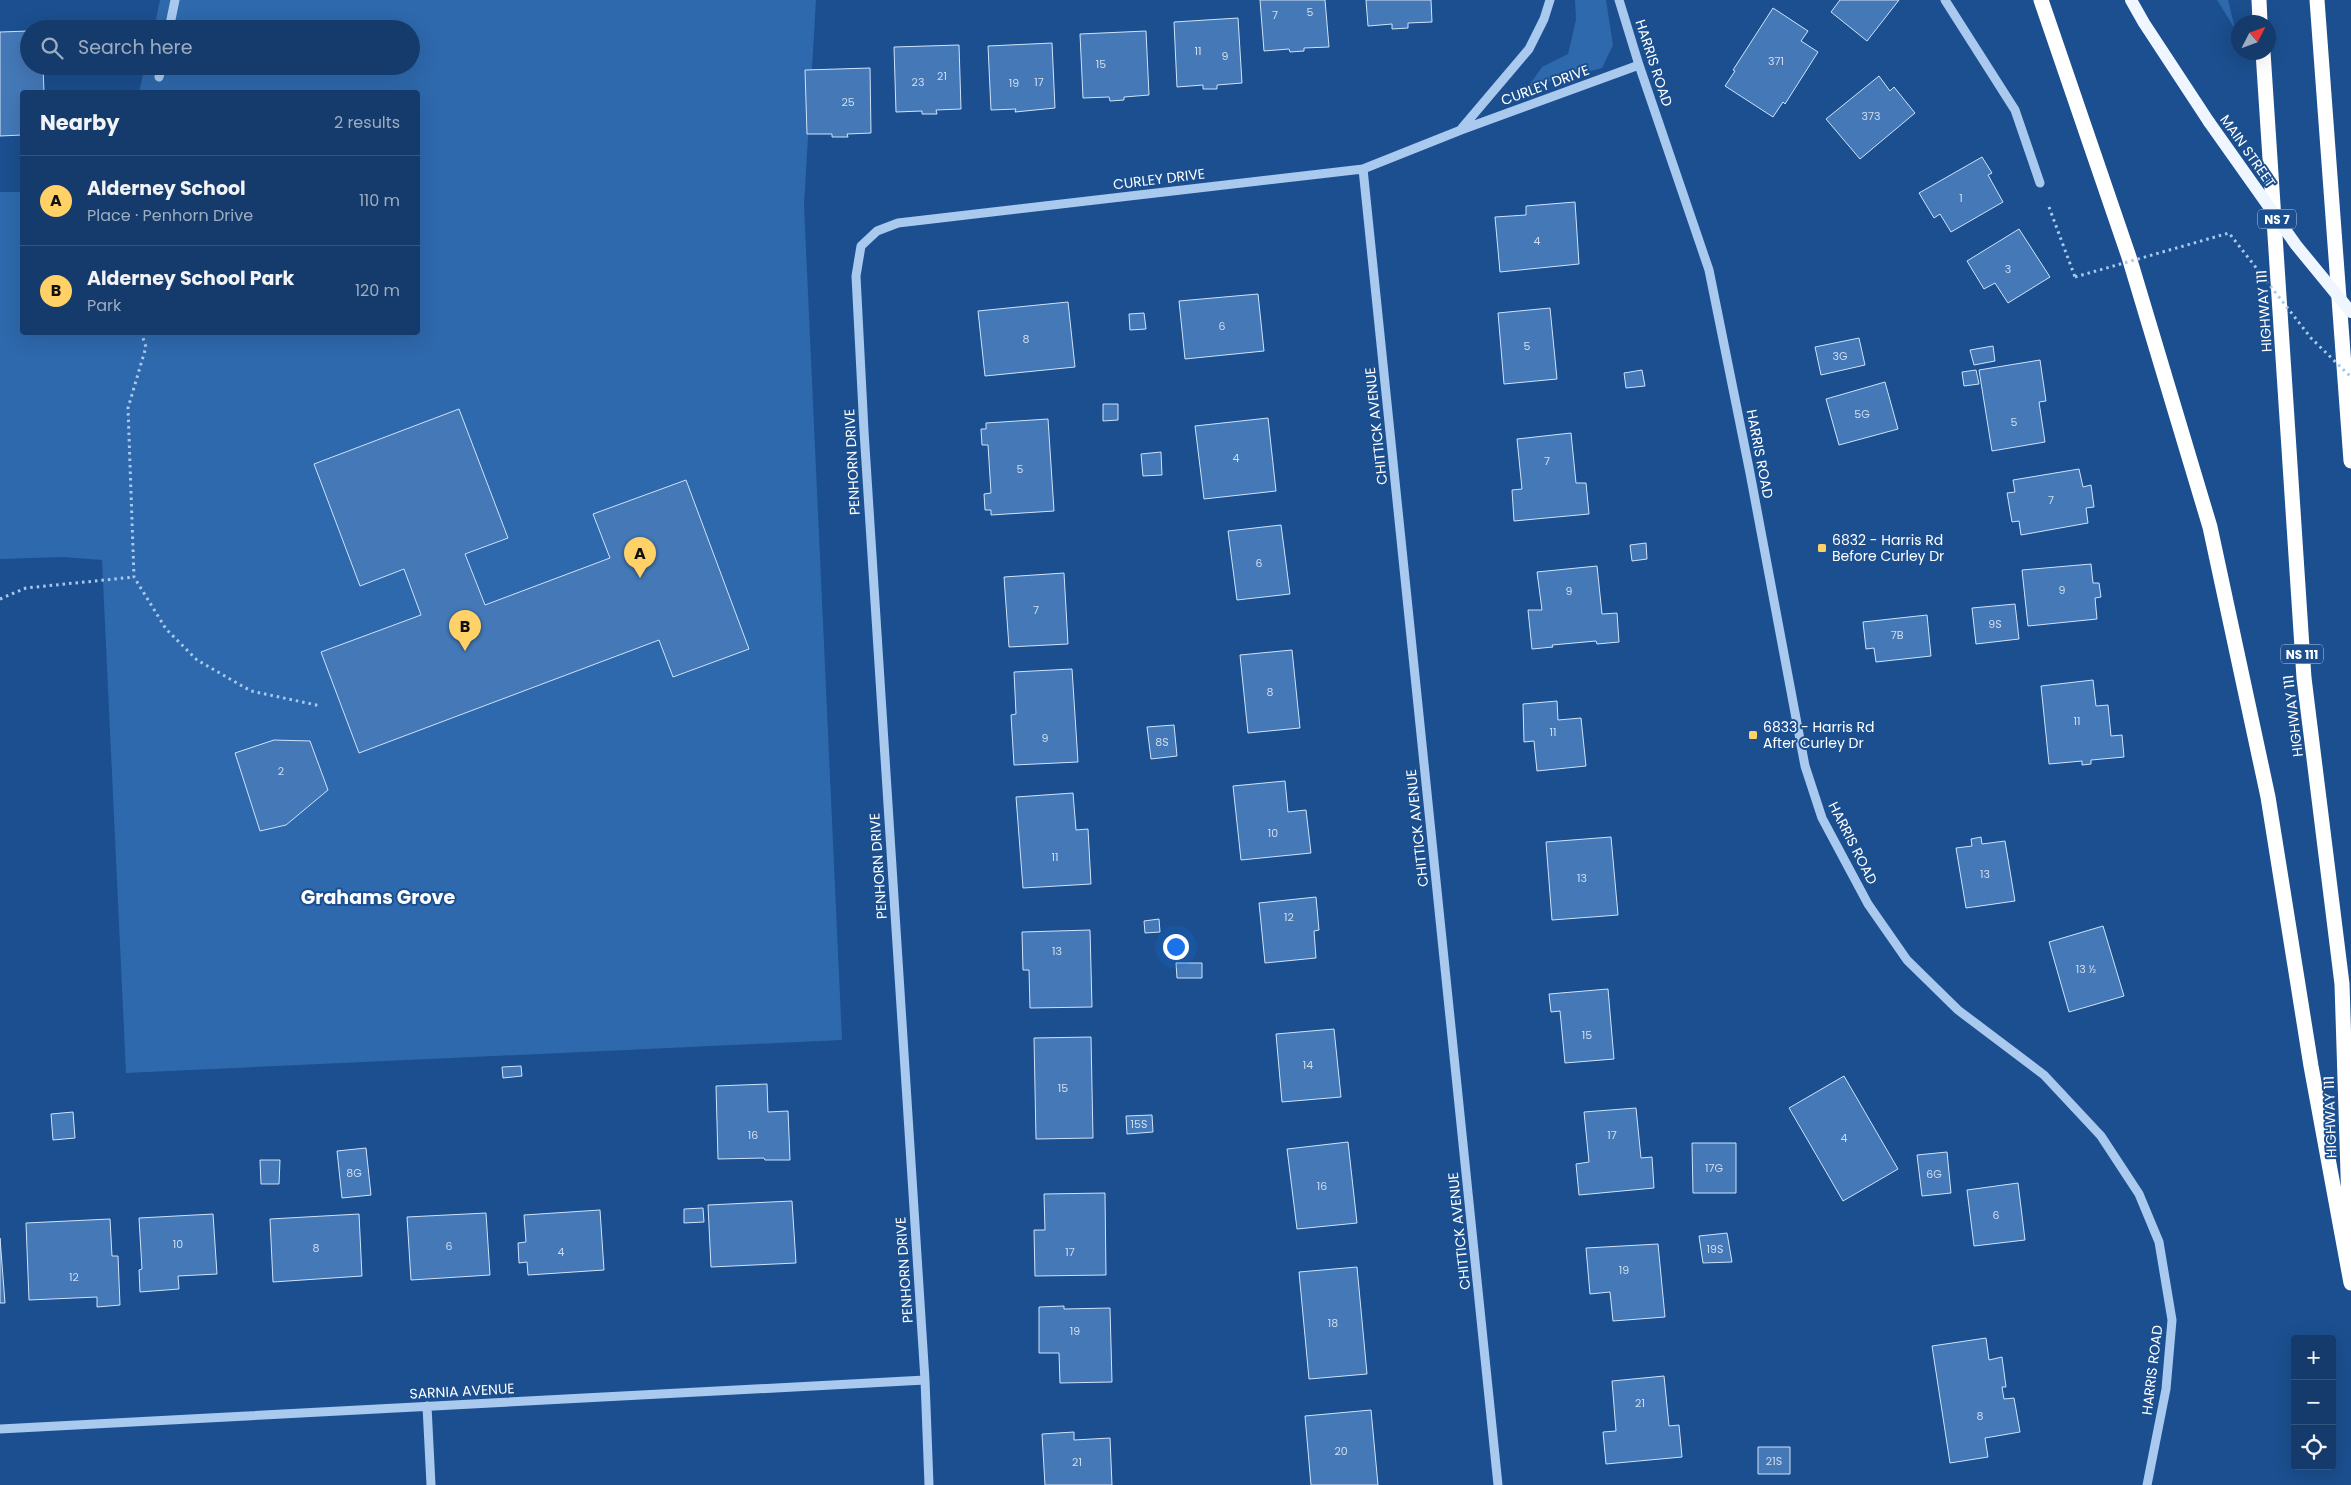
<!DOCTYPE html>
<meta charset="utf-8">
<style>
:root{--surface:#143b6b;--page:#214673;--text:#f1f3f6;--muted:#9dadc1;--line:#33557e;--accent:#ffd166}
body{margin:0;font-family:Poppins,sans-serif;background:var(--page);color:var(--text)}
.controls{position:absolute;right:15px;bottom:15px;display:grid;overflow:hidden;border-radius:5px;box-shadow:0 5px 20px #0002}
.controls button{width:45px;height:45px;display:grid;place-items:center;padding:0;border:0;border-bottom:1px solid var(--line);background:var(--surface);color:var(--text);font:25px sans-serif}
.compass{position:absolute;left:2231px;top:15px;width:45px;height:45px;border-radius:50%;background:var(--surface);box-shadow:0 5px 20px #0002;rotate:48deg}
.you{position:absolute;left:1175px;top:946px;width:18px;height:18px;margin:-12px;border:4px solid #fff;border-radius:50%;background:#1a73e8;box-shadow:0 0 0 8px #1a73e833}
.badge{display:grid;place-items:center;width:32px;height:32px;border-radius:50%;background:var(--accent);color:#111;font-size:16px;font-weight:700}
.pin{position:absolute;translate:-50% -41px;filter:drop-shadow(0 1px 2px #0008)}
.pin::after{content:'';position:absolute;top:26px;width:18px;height:15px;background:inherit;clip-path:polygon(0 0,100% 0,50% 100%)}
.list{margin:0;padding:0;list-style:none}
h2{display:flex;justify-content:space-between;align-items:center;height:65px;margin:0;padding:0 20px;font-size:21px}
h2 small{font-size:16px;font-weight:400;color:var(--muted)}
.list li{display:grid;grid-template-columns:32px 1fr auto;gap:15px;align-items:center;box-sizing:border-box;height:90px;padding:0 20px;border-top:1px solid var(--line)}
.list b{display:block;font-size:19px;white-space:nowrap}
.list p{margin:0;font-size:16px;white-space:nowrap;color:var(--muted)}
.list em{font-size:16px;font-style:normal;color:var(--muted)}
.icon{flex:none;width:28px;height:28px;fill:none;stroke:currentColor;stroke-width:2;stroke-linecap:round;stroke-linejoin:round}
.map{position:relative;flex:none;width:2351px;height:1485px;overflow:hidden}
.search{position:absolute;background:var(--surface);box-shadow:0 5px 20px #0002;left:20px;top:20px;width:400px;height:55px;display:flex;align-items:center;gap:12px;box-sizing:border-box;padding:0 18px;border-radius:28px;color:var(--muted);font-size:19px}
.panel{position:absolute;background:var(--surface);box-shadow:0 5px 20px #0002;left:20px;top:90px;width:400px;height:245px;border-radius:5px}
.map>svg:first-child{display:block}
.green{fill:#2e69ad}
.building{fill:#4478b7;stroke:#cfe3fa}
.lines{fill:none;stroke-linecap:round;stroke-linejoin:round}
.path{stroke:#a9c9ee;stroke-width:3;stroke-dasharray:2.5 4;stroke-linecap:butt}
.minor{stroke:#a9c9ee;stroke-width:9}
.major{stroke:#f0f6ff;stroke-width:12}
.highway{stroke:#fff;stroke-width:15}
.path-bridge{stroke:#a9c9ee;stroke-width:3;stroke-dasharray:2.5 4;stroke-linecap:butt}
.major-bridge{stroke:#f0f6ff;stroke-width:12}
.poi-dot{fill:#ffd166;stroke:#1b4f8f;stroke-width:2}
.labels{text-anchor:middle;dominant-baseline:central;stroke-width:4;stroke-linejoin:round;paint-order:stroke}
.number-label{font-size:11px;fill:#d0dded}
.shield{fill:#1b4f8f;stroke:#bbcadd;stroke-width:1}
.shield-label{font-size:12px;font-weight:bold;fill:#fff}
.street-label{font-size:14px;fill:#fff;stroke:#1b4f8f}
.poi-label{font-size:14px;fill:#fff;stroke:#1b4f8f;text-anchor:start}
.district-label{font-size:19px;font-weight:bold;fill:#fff;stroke:#1b4f8f}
</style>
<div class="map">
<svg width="2351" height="1485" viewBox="0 0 2351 1485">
<rect width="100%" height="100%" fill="#1b4f8f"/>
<path class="green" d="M160,0H816L804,205L842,1040L126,1073L102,560L63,557L0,559V192H22V332H418V92H139L145,66H411V29H154Z
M1575,0H1606L1613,45L1602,68L1528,87L1542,67L1568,54L1576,20Z
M2217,0H2228L2235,29Z"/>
<path class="building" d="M1260,0H1325L1329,47L1304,48V51L1290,52L1289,49L1264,51Z
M1366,0H1431L1432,22L1408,23V28L1392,29V24L1368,26Z
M1840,0H1899L1867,41L1831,12Z
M1773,8L1808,31L1801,41L1818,52L1785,104L1783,102L1773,117L1725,86L1735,71L1733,70Z
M1238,18L1242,83L1217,85V89H1203V85L1177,87L1174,22Z
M29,31V66H43L44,92H22V135L0,136V32Z
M1146,31L1149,95L1124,97V100L1110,101L1109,97L1083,98L1080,34Z
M1052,43L1055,108L1015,112L1016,109L991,110L988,46Z
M959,45L961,109L936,110L937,114H922V111L896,112L894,47Z
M870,68L871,133L847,134L848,137H832V134H807L805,70Z
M1879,76L1890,91L1894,87L1915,113L1860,159L1826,119Z
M1982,157L1992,173L1988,175L2003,202L1951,232L1940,214L1934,218L1919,193Z
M1575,202L1579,264L1500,272L1495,217L1526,215V206Z
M2019,229L2050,277L2008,303L1995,283L1984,289L1967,261Z
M1258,294L1264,351L1185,359L1179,301Z
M1068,302L1075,367L985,376L978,311Z
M1550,308L1557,379L1504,384L1498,313Z
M1144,313L1146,329L1130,330L1129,314Z
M1859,338L1865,365L1821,375L1815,347Z
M1993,346L1995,361L1974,365L1970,350Z
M2040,360L2046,401L2039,402L2045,442L1992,451L1979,370Z
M1642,370L1645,386L1626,388L1624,373Z
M1976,370L1979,384L1964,386L1962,372Z
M1885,382L1898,429L1839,445L1826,399Z
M1103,404H1118V420L1103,421Z
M459,409L508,538L465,554L485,605L610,558L593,514L686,480L749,649L673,677L659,640L359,753L321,652L421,615L404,569L360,586L314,464Z
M1268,418L1276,491L1204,499L1195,426Z
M1048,419L1054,511L991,515V510H985L984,494L991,493L988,445H982L981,429H986V423Z
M1571,433L1576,483H1586L1589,514L1514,521L1512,490L1522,489L1517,439Z
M1161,452L1162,475L1143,476L1141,454Z
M2079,469L2083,487L2091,485L2094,507L2086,508L2088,523L2021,535L2019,521L2012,522L2007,493L2015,492L2013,480Z
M1281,525L1290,594L1237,600L1228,531Z
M1646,543L1647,559L1632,561L1630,545Z
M2091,564L2093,583H2099L2101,597L2095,598L2097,619L2028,626L2022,570Z
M1597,566L1602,614L1617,613L1619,642L1597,644L1596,641L1552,645L1553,647L1532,649L1528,610H1542L1537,572Z
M1064,573L1068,644L1009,647L1004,577Z
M2015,604L2019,639L1976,644L1972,608Z
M1927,615L1931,656L1876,662L1874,648L1866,649L1863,622Z
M1292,650L1300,728L1248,733L1240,655Z
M1072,669L1078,762L1014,765L1011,715L1016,714L1014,672Z
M2093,680L2096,706L2108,705L2111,736L2122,735L2124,757L2091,760V764L2082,765V761L2049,764L2041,686Z
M1557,701L1558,720L1581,718L1586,766L1537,771L1534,741L1524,742L1523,704Z
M1174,725L1177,756L1151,759L1147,727Z
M274,740L310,741L328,790L286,825L260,831L235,753Z
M1285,781L1288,812L1306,810L1311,853L1241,860L1233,786Z
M1073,793L1076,830L1088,829L1091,884L1023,888L1016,797Z
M1611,837L1618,915L1552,920L1546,842Z
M1981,837L1982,844L2005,841L2015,901L1966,908L1956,848L1972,846L1971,839Z
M1316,897L1319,930L1314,931L1316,958L1265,963L1259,903Z
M1159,919L1160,932L1145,933L1144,921Z
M2103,926L2124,996L2069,1012L2049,942Z
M1090,930L1092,1007L1030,1008L1029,970H1023L1022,932Z
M1176,963H1202V978H1177Z
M1608,989L1614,1059L1565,1063L1560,1011L1551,1012L1549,994Z
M1334,1029L1341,1097L1282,1102L1276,1034Z
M1091,1037L1093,1138L1036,1139L1034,1038Z
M521,1066L522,1076L503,1078L502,1067Z
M1844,1076L1898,1169L1843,1201L1789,1108Z
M767,1084L768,1112L788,1111L790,1160H765L764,1158L718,1159L716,1086Z
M1636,1108L1641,1158L1652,1157L1654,1188L1579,1195L1576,1164L1589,1162L1584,1112Z
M73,1112L75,1138L53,1140L51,1114Z
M1152,1115L1153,1132L1127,1134L1126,1116Z
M1348,1142L1357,1223L1297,1229L1287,1149Z
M1692,1143H1736V1193H1693Z
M366,1148L371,1195L342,1198L337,1151Z
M1947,1152L1951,1193L1922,1196L1917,1155Z
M260,1160H280L279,1184H261Z
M2018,1183L2025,1240L1974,1246L1967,1190Z
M1105,1193L1106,1275L1035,1276L1034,1230H1045L1044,1194Z
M792,1201L796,1263L711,1267L708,1205Z
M703,1208L704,1222L684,1223V1209Z
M600,1210L604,1270L528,1275L527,1262L519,1263L518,1243L526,1242L524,1215Z
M486,1213L490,1275L411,1280L407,1217Z
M213,1214L217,1274L178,1276L179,1289L140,1292L139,1270L142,1269L139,1218Z
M359,1214L362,1276L273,1282L270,1219Z
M110,1219L112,1256H118L120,1305L97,1307V1297L29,1300L26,1223Z
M1727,1233L1732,1262L1703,1263L1699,1236Z
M0,1238L5,1303H0Z
M1658,1244L1665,1317L1613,1321L1610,1292L1590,1294L1586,1248Z
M1357,1267L1367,1374L1309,1379L1299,1272Z
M1064,1306V1309L1110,1308L1112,1382L1060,1383L1059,1353H1039V1307Z
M1986,1338L1989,1360L2002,1357L2006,1387H2002L2004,1399L2014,1398L2020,1432L1985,1438L1988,1457L1950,1463L1932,1346Z
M1664,1376L1669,1426L1679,1425L1682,1457L1606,1464L1603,1432L1616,1431L1612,1381Z
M1371,1410L1378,1485H1311L1305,1416Z
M1074,1432V1440L1110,1438L1112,1485H1045L1042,1434Z
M1758,1447H1790V1474H1758Z"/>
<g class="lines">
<path class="path" d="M2049,207L2075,277
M141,332L146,347L128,408L134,577L166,629L197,660L251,691L321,706
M0,599L26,588L134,577"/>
<path class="minor" d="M1619,0L1639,65L1709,270L1750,473L1805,766L1822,818L1868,904L1907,960L1958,1010L2044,1075L2101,1136L2139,1194L2159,1242L2172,1320L2166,1389L2147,1485
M1945,0L2015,110L2040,183
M169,29L175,0
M159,77L162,66
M1462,128L1529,49L1544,19L1550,0
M1363,169L1498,1485
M427,1406L431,1485
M0,1429L925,1380
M929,1485L925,1380L864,431L856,276L861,246L877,231L898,223L1363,169L1461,130L1639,65"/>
<path class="major" d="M2131,0L2144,23L2209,122"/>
<path class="highway" d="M2041,0L2129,257L2210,527L2268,797L2311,1066L2351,1283
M2259,0L2260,22
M2317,0L2351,461
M2263,52L2304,678L2342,984L2350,1237"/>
<path class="path-bridge" d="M2075,277L2229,233L2311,338L2351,377"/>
<path class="major-bridge" d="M2209,122L2296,245L2351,312"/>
</g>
<g class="poi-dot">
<rect x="1817" y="543" width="10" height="10" rx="2.5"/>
<rect x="1748" y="730" width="10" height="10" rx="2.5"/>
</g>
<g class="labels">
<g class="number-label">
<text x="1310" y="12">5</text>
<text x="1275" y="15">7</text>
<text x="1198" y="51">11</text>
<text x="1225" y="56">9</text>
<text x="1776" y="61">371</text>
<text x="1101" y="64">15</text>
<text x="942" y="76">21</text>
<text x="918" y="82">23</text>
<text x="1039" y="82">17</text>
<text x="1014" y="83">19</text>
<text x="848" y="102">25</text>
<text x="1871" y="116">373</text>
<text x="1961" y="198">1</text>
<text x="1537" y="241">4</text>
<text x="2008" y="269">3</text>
<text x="1222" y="326">6</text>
<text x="1026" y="339">8</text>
<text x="1527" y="346">5</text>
<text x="1840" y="356">3G</text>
<text x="1862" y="414">5G</text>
<text x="2014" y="422">5</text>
<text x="1236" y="458">4</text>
<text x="1547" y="461">7</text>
<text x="1020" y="469">5</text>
<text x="2051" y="500">7</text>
<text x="1259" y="563">6</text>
<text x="2062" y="590">9</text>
<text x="1569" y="591">9</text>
<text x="1036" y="610">7</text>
<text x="1995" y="624">9S</text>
<text x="1897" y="635">7B</text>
<text x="1270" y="692">8</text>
<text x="2077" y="721">11</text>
<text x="1553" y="732">11</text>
<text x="1045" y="738">9</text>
<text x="1162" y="742">8S</text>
<text x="281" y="771">2</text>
<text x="1273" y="833">10</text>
<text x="1055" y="857">11</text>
<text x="1985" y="874">13</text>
<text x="1582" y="878">13</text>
<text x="1289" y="917">12</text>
<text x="1057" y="951">13</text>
<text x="2086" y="969">13 ½</text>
<text x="1587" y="1035">15</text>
<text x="1308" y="1065">14</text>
<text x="1063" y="1088">15</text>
<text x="1139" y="1124">15S</text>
<text x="753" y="1135">16</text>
<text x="1612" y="1135">17</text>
<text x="1844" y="1138">4</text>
<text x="1714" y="1168">17G</text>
<text x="354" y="1173">8G</text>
<text x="1934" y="1174">6G</text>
<text x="1322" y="1186">16</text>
<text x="1996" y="1215">6</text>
<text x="178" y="1244">10</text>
<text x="449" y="1246">6</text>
<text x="316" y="1248">8</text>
<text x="1715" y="1249">19S</text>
<text x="561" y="1252">4</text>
<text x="1070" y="1252">17</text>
<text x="1624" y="1270">19</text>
<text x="74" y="1277">12</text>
<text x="1333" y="1323">18</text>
<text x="1075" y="1331">19</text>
<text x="1640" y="1403">21</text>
<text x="1980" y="1416">8</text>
<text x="1341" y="1451">20</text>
<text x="1774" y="1461">21S</text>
<text x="1077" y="1462">21</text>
</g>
<g class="shield">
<rect x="2258" y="209.5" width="38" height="19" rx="4"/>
<rect x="2281" y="644.5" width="42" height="19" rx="4"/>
</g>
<g class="shield-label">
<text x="2277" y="219">NS 7</text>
<text x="2302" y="654">NS 111</text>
</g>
<g class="street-label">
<text transform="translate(1654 63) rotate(72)">HARRIS ROAD</text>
<text transform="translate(1545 85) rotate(-20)">CURLEY DRIVE</text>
<text transform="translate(2248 151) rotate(55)">MAIN STREET</text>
<text transform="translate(1159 179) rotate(-7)">CURLEY DRIVE</text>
<text transform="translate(2264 311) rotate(-94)">HIGHWAY 111</text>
<text transform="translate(1376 426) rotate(-96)">CHITTICK AVENUE</text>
<text transform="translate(1760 454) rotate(79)">HARRIS ROAD</text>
<text transform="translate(852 462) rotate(-93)">PENHORN DRIVE</text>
<text transform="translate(2293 716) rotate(-97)">HIGHWAY 111</text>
<text transform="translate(1417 828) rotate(-96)">CHITTICK AVENUE</text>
<text transform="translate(1853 843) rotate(63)">HARRIS ROAD</text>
<text transform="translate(878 866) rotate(-94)">PENHORN DRIVE</text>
<text transform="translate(2330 1117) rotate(-92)">HIGHWAY 111</text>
<text transform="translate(1459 1231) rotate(-96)">CHITTICK AVENUE</text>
<text transform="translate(904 1270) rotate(-94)">PENHORN DRIVE</text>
<text transform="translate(2152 1370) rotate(-83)">HARRIS ROAD</text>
<text transform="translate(462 1391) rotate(-3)">SARNIA AVENUE</text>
</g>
<g class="poi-label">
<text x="1832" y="540">6832 - Harris Rd<tspan x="1832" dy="16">Before Curley Dr</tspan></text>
<text x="1763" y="727">6833 - Harris Rd<tspan x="1763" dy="16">After Curley Dr</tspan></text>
</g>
<g class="district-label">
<text x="378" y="897">Grahams Grove</text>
</g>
</g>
</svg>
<div class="controls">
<button>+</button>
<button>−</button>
<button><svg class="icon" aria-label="locate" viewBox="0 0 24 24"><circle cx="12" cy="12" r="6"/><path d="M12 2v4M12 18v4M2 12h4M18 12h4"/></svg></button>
</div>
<svg class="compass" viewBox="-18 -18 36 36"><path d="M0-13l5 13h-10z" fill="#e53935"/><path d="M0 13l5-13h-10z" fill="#9dadc1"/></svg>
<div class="you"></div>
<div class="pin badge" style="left:640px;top:578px">A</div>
<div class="pin badge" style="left:465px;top:651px">B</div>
<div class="search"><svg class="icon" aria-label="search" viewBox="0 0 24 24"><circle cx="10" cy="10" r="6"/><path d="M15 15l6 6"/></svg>Search here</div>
<section class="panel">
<h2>Nearby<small>2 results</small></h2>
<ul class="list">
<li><span class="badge">A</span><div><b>Alderney School</b><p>Place · Penhorn Drive</p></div><em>110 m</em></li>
<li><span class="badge">B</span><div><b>Alderney School Park</b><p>Park</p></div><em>120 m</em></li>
</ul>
</section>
</div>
